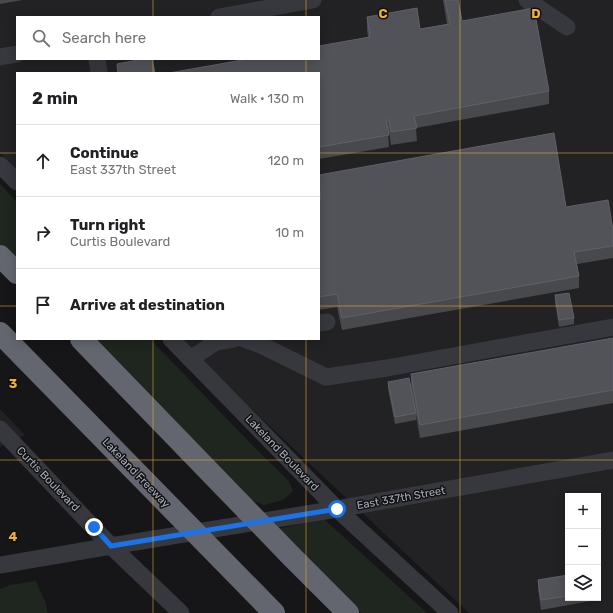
<!DOCTYPE html>
<meta charset="utf-8">
<style>
:root{--surface:#fff;--page:#f6f6f6;--text:#202124;--muted:#757577;--line:#e0e0e0}
body{margin:0;font-family:Rubik,sans-serif;background:var(--page);color:var(--text)}
.controls{position:absolute;right:12px;bottom:12px;display:grid;overflow:hidden;border-radius:0px;box-shadow:0 2px 10px #0003}
.controls button{width:36px;height:36px;display:grid;place-items:center;padding:0;border:0;border-bottom:1px solid var(--line);background:var(--surface);color:var(--text);font:20px sans-serif}
.stop{position:absolute;width:12px;height:12px;margin:-9px;border:3px solid #1a73e8;border-radius:50%;background:#fff}
.stop.end{background:#1a73e8;border-color:#fff;box-shadow:0 1px 4px #0008}
.list{margin:0;padding:0;list-style:none}
h2{display:flex;justify-content:space-between;align-items:center;height:52px;margin:0;padding:0 16px;font-size:17px}
h2 small{font-size:13px;font-weight:400;color:var(--muted)}
.list li{display:grid;grid-template-columns:26px 1fr auto;gap:12px;align-items:center;box-sizing:border-box;height:72px;padding:0 16px;border-top:1px solid var(--line)}
.list b{display:block;font-size:15px;white-space:nowrap}
.list p{margin:0;font-size:13px;white-space:nowrap;color:var(--muted)}
.list em{font-size:13px;font-style:normal;color:var(--muted)}
.icon{flex:none;width:22px;height:22px;fill:none;stroke:currentColor;stroke-width:2;stroke-linecap:round;stroke-linejoin:round}
.map{position:relative;flex:none;width:613px;height:613px;overflow:hidden}
.search{position:absolute;background:var(--surface);box-shadow:0 2px 10px #0003;left:16px;top:16px;width:304px;height:44px;display:flex;align-items:center;gap:10px;box-sizing:border-box;padding:0 14px;border-radius:0px;color:var(--muted);font-size:15px}
.panel{position:absolute;background:var(--surface);box-shadow:0 2px 10px #0003;left:16px;top:72px;width:304px;height:268px;border-radius:0px}
.map>svg:first-child{display:block}
.built{fill:#222225;fill-rule:evenodd}
.green{fill:#1e261f}
.lines{fill:none;stroke-linecap:round;stroke-linejoin:round}
.minor{stroke:#37383d;stroke-width:17}
.highway{stroke:#63666e;stroke-width:22}
.wall{fill:#47494d}
.building{fill:#525359;stroke:#5f6168}
.route{stroke:#1a73e8;stroke-width:5}
.grid{fill:none;stroke:#f2b134;stroke-width:1;stroke-opacity:0.55}
.labels{text-anchor:middle;dominant-baseline:central;stroke-width:3;stroke-linejoin:round;paint-order:stroke}
.street-label{font-size:11px;fill:#a8adb8;stroke:#111113}
.grid-label{font-size:13px;text-anchor:middle;font-weight:bold;fill:#f2b134;stroke:#111113;stroke-width:3;stroke-linejoin:round;paint-order:stroke}
</style>
<div class="map">
<svg width="613" height="613" viewBox="0 0 613 613">
<rect width="100%" height="100%" fill="#161618"/>
<path class="built" d="M0,0H613V613H469L246,404L182,339H319V73H17V171L0,153ZM17,17H319V59H17ZM568,496H598V598H568Z
M0,409L25,435L0,447Z"/>
<path class="green" d="M0,184L17,202V262L0,245Z
M92,339H150L259,452L289,481L293,491L283,500L264,505L248,499Z
M324,519L427,613H361L276,529Z
M36,581L45,601L48,613H0V589L10,585Z"/>
<g class="lines">
<path class="minor" d="M527,0L567,27
M219,17L313,0
M0,57L17,54
M97,59L99,73
M0,165L17,182
M319,323L327,322
M171,339L337,509L450,613
M244,339L261,345L326,377L387,368L613,327
M190,359L216,342L234,339
M0,429L111,546L181,613
M0,565L111,546L337,509L613,460"/>
<path class="highway" d="M0,256L17,273
M0,333L274,613
M81,339L292,557L348,613"/>
</g>
<path class="wall" d="M0,0H22L0,4Z
M443,0H458L462,21L549,91V104L416,128L417,141L391,145L389,132H388L389,147L319,159V73L368,38L367,29V17L420,29L447,24Z
M319,175L566,207L613,230V258L577,264L579,276V288L342,330L337,307L319,310Z
M555,295L574,318V324L559,327L555,302Z
M613,338V403L420,438L411,387V374Z
M388,382L416,413V420L395,424L388,389Z
M568,575V598H596V600L541,610L538,589V580Z"/>
<path class="building" d="M445,0H458L462,21L534,8L549,91L414,116L417,128L391,132L389,120H386L389,135L319,147V73H169L248,59H319V46L370,37L367,17L417,8L420,29L450,24Z
M143,59H152L155,73H118L117,64Z
M554,133L566,207L608,200L613,230V246L574,252L579,276L342,318L337,294L319,297V199H321L319,186V175Z
M569,293L574,318L559,320L555,295Z
M613,338V390L420,425L411,374Z
M409,378L416,413L395,417L388,382Z
M568,575V596L541,600L538,580Z"/>
<g class="lines">
<path class="route" d="M94,527L111,546L337,509"/>
</g>
<path class="grid" d="M153,0V17M306,0V17M460,0V613M153,59V73M306,59V73M0,153H17M319,153H613M0,306H17M319,306H613M153,339V613M306,339V613M0,460H613"/>
<g class="labels">
<g class="street-label">
<text transform="translate(282 453) rotate(46)">Lakeland Boulevard</text>
<text transform="translate(136 473) rotate(46)">Lakeland Freeway</text>
<text transform="translate(48 479) rotate(46)">Curtis Boulevard</text>
<text transform="translate(401 498) rotate(-10)">East 337th Street</text>
</g>
</g>
<g class="grid-label">
<text x="383" y="18">C</text>
<text x="536" y="18">D</text>
<text x="13" y="388">3</text>
<text x="13" y="541">4</text>
</g>
</svg>
<div class="controls">
<button>+</button>
<button>−</button>
<button><svg class="icon" aria-label="layers" viewBox="0 0 24 24"><path d="M12 4l9 5-9 5-9-5zM3 14l9 5 9-5"/></svg></button>
</div>
<div class="stop" style="left:337px;top:509px"></div>
<div class="stop end" style="left:94px;top:527px"></div>
<div class="search"><svg class="icon" aria-label="search" viewBox="0 0 24 24"><circle cx="10" cy="10" r="6"/><path d="M15 15l6 6"/></svg>Search here</div>
<section class="panel">
<h2>2 min<small>Walk · 130 m</small></h2>
<ul class="list">
<li><svg class="icon" aria-label="ahead" viewBox="0 0 24 24"><path d="M12 20V5M6 11l6-6 6 6"/></svg><div><b>Continue</b><p>East 337th Street</p></div><em>120 m</em></li>
<li><svg class="icon" aria-label="right" viewBox="0 0 24 24"><path d="M7 20v-9h11M14 6l5 5-5 5"/></svg><div><b>Turn right</b><p>Curtis Boulevard</p></div><em>10 m</em></li>
<li><svg class="icon" aria-label="arrive" viewBox="0 0 24 24"><path d="M6 21V4h12l-3 4 3 4H6"/></svg><div><b>Arrive at destination</b></div></li>
</ul>
</section>
</div>
